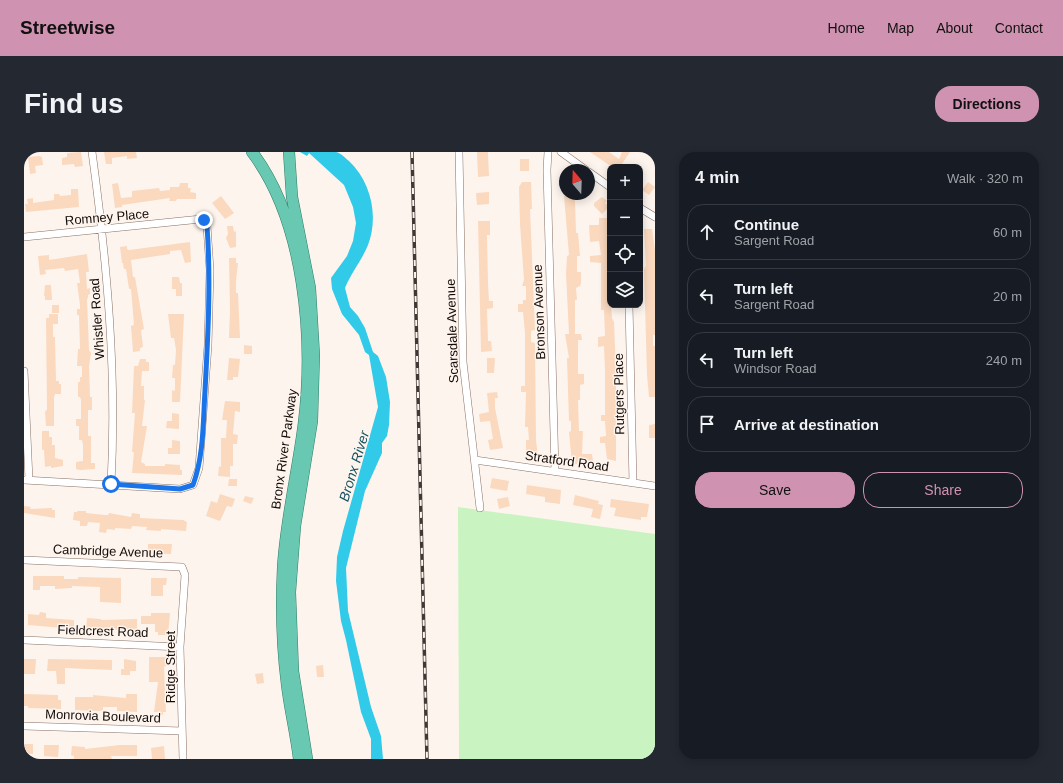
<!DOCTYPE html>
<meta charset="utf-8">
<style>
:root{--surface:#171b24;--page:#242831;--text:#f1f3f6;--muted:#9ea1a6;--line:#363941;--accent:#d092b1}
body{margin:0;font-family:Arial,sans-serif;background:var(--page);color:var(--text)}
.controls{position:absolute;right:12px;top:12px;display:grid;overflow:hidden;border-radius:8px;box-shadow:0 2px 10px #0003}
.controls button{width:36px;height:36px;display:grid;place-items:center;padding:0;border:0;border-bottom:1px solid var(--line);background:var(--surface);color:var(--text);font:20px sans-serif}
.compass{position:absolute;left:535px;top:12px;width:36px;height:36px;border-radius:50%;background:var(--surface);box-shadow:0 2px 10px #0003;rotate:341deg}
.stop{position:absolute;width:12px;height:12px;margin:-9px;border:3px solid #1a73e8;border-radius:50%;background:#fff}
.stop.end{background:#1a73e8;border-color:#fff;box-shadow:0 1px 4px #0008}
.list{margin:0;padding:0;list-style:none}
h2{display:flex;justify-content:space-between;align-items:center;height:52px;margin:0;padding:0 16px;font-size:17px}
h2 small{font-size:13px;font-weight:400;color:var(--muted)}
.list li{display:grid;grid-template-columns:26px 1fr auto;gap:12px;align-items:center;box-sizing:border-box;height:56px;margin:0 8px 8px;padding:0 8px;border:1px solid var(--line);border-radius:16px}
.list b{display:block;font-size:15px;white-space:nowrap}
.list p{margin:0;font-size:13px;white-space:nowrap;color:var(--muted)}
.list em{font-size:13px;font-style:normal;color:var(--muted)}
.actions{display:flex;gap:8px;padding:12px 16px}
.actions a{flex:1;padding:9px 0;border:1px solid var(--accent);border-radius:16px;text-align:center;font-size:14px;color:var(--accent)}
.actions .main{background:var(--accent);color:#111}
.icon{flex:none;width:22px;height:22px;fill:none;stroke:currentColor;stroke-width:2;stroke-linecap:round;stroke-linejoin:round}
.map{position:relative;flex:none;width:631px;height:607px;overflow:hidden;border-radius:16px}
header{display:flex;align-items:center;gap:24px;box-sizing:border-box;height:56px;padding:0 20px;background:var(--accent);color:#111}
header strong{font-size:19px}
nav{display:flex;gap:22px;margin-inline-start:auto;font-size:14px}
.intro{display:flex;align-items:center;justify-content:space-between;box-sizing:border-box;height:96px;padding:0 24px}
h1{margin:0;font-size:28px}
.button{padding:10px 18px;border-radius:16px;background:var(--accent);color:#111;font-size:14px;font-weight:700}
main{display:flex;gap:24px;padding:0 24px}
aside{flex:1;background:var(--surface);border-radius:16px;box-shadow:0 2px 10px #0003}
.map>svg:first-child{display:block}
.green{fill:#c9f4c1}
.water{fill:#31cae8}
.building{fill:#fad9bf}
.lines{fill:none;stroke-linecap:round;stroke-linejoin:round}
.minor-casing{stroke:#867165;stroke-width:8}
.trunk-casing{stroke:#317c69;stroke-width:12}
.minor{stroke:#fff;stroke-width:7}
.trunk{stroke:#68c8b2;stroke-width:11}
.rail-casing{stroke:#403834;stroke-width:3.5}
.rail{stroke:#fef4ee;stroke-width:2;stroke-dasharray:6;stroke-linecap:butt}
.route{stroke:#1a73e8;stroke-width:5}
.labels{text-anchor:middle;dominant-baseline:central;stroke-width:3;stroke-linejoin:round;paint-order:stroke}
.street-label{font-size:13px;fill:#120a06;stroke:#fef4ee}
.water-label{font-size:14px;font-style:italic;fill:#15525e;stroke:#fef4ee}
</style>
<header>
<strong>Streetwise</strong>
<nav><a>Home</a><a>Map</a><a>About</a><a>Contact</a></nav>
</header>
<div class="intro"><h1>Find us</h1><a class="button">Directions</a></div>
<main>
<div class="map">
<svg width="631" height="607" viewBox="0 0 631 607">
<rect width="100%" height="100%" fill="#fef4ee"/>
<path class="green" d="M434,355L631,382V607H435Z"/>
<path class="water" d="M276,0C287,0 301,0 312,0C317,1 321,6 325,9C347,30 355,64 344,93C338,108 327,121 321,136L326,155L334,164L341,176L349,200L354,204L362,225L366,250L365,273L363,284L358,291V301L341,339L322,416L324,459L347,555L357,584L359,607H347V587L337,560L322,488L317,469L312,429L313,405L319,379L354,255L345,203L341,200L335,183L318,162L308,137L307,126L323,104L329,89L332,71L329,55L320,33L285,1L283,4Z"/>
<path class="building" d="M57,0L59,14L51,15L50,12L38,13V6L43,5V1Z
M80,0H112L113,6L103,7V4L88,6V12H82Z
M453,0H464L465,24L454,25Z
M566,0H585L595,7L598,0H606L596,15H588Z
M15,4L18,5L19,13L11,14L12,21L6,22L4,5Z
M496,7H505V19H496Z
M498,30H507L508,57H506L511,178L507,179V190L511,191L512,288L514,305H502V288H505L504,275H501L502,240H497V234H501V181L499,160H494V152H499V148H502V134H498L500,128L496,72L495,35Z
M624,30L631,35L625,43L618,38Z
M94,31L97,46L108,45V39L135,36L136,39L146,38V35H155L156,31H164V36H167L166,40L172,41V47H153L152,49H145L146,46L98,53V55L91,56L88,32Z
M47,37H54L55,55L2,60L1,52H4L3,47L9,46V51L30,48V42H35L36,44L47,43Z
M465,40V52L453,53L452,41Z
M197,44L210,61L201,67L188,51Z
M540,44H548L551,48L552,81H554L556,104H553V120H557V131L556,134L552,136L553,148H551V182H557L558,188H554V222H560V232L556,233V248H554L555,279H559L558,302H568L569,309L553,310V312H548L545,280L547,279V269H545L543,206H545L541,182H545L542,122L543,104L545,103Z
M578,45L583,49L581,51L585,55L578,62L570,54V51Z
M575,66H586V153H587L588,166L590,170L592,218V309L583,307L581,291H576V285L582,284L581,269H577V263H581V218L580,194L574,195V185L581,184L580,158H577V111L566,110V104L577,103L575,89L566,90L565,73H575Z
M454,69H466V83H463L464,131L465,149H469V156L463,157L464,189H467L468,199L457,200Z
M203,74H209L210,80L212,79V95L206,96L202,86L204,82Z
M620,77H628L631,98V183H629V194H631V245H625L623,223L620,117L622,114Z
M166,90L167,110L161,111L157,98L146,99V102L107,108L109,125H111L120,177L117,178L119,195L116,196V199L109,200L107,174L110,173L107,137H105L102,117H100L99,111H98L96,95L103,94V97L105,98Z
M63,102L65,120H62L63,137L66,136V142L64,143V146L63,147L65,198L67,201L65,214L66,245H68V258H64V284H67V311H71V317L56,318L52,317V310L59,309V293L58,288H55V274H52V267H57V248L56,245H54V230H56V225H58V214H53L54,197H56L55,163H53V157H56V153L53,131H56L54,117L41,119L40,116L21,118L22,122L16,123L14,104L25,103V108Z
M205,106H212V111H214L212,129V141H214L216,186H205L206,158Z
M148,125H155L156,131H158V144H152V137H148Z
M21,133H27L28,148H21V144H20Z
M28,153H35V161H28Z
M25,162H34V172H29V185H31L32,229H35V232H37V242H31L30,246V274H22L21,260L23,257L22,166H25Z
M144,162H160L156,250H148V238L151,239V226H148L149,213H151L152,198L150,186H147Z
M220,193L228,194V202H220Z
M205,206L216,207L214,225H209V228H203Z
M463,206H471L470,221H463Z
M116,207H122V210H125V219H118L117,234H120V248H121L118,274H123L117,310L121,312V314H141V312L156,313V318H158V323L108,321L110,300H108L111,261H108L110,214H114Z
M473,240L474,246H471V256L479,296L466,298L464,288L469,287L466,269L456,270L455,262L465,260L463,241Z
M201,249L216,250V260L211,259L209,282L214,283L213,292H209V314H206V325L194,324L195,314L197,315V286H202L203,268H198Z
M148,261L155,262V277L142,276L143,269H148Z
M631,272V286H625V273Z
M18,279H25V285H28V293H31V306L39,308V314L27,316V314L21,315L20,298H18Z
M148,288L156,289V302H144V296H148Z
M468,326L485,329L483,339L466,336Z
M205,327H213V334H204Z
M503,333L537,338L536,352L521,350V345L502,342Z
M196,342L211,347L208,355L203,354L196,369L182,364L187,349L193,351Z
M551,343L575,349L574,352L579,353L576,367L567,365L569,357L549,353Z
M221,344L230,346L227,352L219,349Z
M484,345L486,354L475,357L473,347Z
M587,347L625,352L623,365H617V368L590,364L592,356L586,355Z
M0,354L7,355L6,357L28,356V358H31V366L0,361Z
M53,359H62V361L81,363H84L85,361L107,365L108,361L116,362V366L159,368L163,370L162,379L137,377V379L122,378L123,375L108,374L107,377L91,376V378L83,377L82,381L75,380L76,371L64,370L63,374H56V369L49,368L50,360H53Z
M124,392H148L147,402L124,401Z
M9,424H40V427H54V425L97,426V451L76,450V435L48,434V436L31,437V434H16V438H9Z
M127,426H143L142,433H139V444H127Z
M16,460L22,461V466L50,468V477L4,473V462L15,463Z
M127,461H146L144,483H134V480H131V472H117V464H127Z
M63,466L77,467V468L113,467V477L70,478V476H62Z
M125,505H143V513L140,515L142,560H139V563H134V560H130L134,530H125Z
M0,507H12L11,522H0Z
M24,507L88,508V518L41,516V532H33L32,519H23Z
M100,507L112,509V519H106V523H97V517H100Z
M299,513L300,525H293L292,514Z
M239,521L240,531L233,532L231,522Z
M0,542L34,543V548H37V557L4,556V554H0Z
M102,542H113V560L93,559V555H79V558L75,559L51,558V545H69V543L102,546Z
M1,592H9V602H0Z
M20,593H35L34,605L20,604Z
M96,593H113V604H87L88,607H50V604L47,603L48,594L61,595V597Z
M140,594L141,607H128L127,596Z"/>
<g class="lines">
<g class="minor-casing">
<path id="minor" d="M68,0C83,110 93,221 87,332
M435,0L439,210L456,356
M524,0L523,18L531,319
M537,0L562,18
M565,20L586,35
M616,56L631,65
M0,85L177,67L183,74L186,118L184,193L175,316L169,333L156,337L0,328
M605,153L609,331
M0,219L5,328
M451,308L631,334
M0,408L158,415L161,423L156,495L159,607
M0,488L156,495
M0,574L158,579"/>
</g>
<g class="trunk-casing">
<path id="trunk" d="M228,0C281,70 290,186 280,270C274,319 262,366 259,415C257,454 258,494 263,533C266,558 272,582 275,607
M265,0L268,45L286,136L290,203L288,269L271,374L266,440L269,519L283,607"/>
</g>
<use href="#minor" class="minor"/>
<use href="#trunk" class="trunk"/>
<g class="rail-casing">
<path id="rail" d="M388,0L403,607"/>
</g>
<use href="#rail" class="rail"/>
</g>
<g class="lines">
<path class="route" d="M87,332L156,337L169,333C180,303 179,270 181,239C184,184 187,129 183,74L180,68"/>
</g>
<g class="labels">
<g class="street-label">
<text transform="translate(83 65) rotate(-5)">Romney Place</text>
<text transform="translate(515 160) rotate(-92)">Bronson Avenue</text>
<text transform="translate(73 167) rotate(-94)">Whistler Road</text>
<text transform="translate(428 179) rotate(-92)">Scarsdale Avenue</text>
<text transform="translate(595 242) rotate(-91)">Rutgers Place</text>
<text transform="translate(260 297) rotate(-82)">Bronx River Parkway</text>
<text transform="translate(543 309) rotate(8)">Stratford Road</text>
<text transform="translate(84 399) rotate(2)">Cambridge Avenue</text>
<text transform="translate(79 479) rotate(2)">Fieldcrest Road</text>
<text transform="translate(146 515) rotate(-90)">Ridge Street</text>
<text transform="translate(79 564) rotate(2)">Monrovia Boulevard</text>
</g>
<g class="water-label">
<text transform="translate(330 314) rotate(-73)">Bronx River</text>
</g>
</g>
</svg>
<div class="controls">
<button>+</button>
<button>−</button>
<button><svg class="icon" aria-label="locate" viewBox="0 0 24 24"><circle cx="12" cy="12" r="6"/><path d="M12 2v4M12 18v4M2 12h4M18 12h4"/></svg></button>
<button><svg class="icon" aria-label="layers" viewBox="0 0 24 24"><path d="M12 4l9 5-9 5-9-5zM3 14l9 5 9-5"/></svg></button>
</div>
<svg class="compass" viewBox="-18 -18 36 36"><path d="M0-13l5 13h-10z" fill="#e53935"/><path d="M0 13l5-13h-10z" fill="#9ea1a6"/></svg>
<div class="stop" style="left:87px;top:332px"></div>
<div class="stop end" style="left:180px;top:68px"></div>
</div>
<aside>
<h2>4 min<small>Walk · 320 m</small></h2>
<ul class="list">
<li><svg class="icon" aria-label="ahead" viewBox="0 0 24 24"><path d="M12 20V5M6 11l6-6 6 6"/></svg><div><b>Continue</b><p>Sargent Road</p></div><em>60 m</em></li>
<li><svg class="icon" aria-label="left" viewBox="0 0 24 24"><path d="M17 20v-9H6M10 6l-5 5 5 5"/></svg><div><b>Turn left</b><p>Sargent Road</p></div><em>20 m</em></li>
<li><svg class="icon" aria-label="left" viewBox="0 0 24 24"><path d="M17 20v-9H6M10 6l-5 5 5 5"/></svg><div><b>Turn left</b><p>Windsor Road</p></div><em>240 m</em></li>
<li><svg class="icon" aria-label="arrive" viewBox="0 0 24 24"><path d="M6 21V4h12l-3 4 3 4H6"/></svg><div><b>Arrive at destination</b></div></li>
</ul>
<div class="actions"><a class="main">Save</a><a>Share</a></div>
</aside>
</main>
